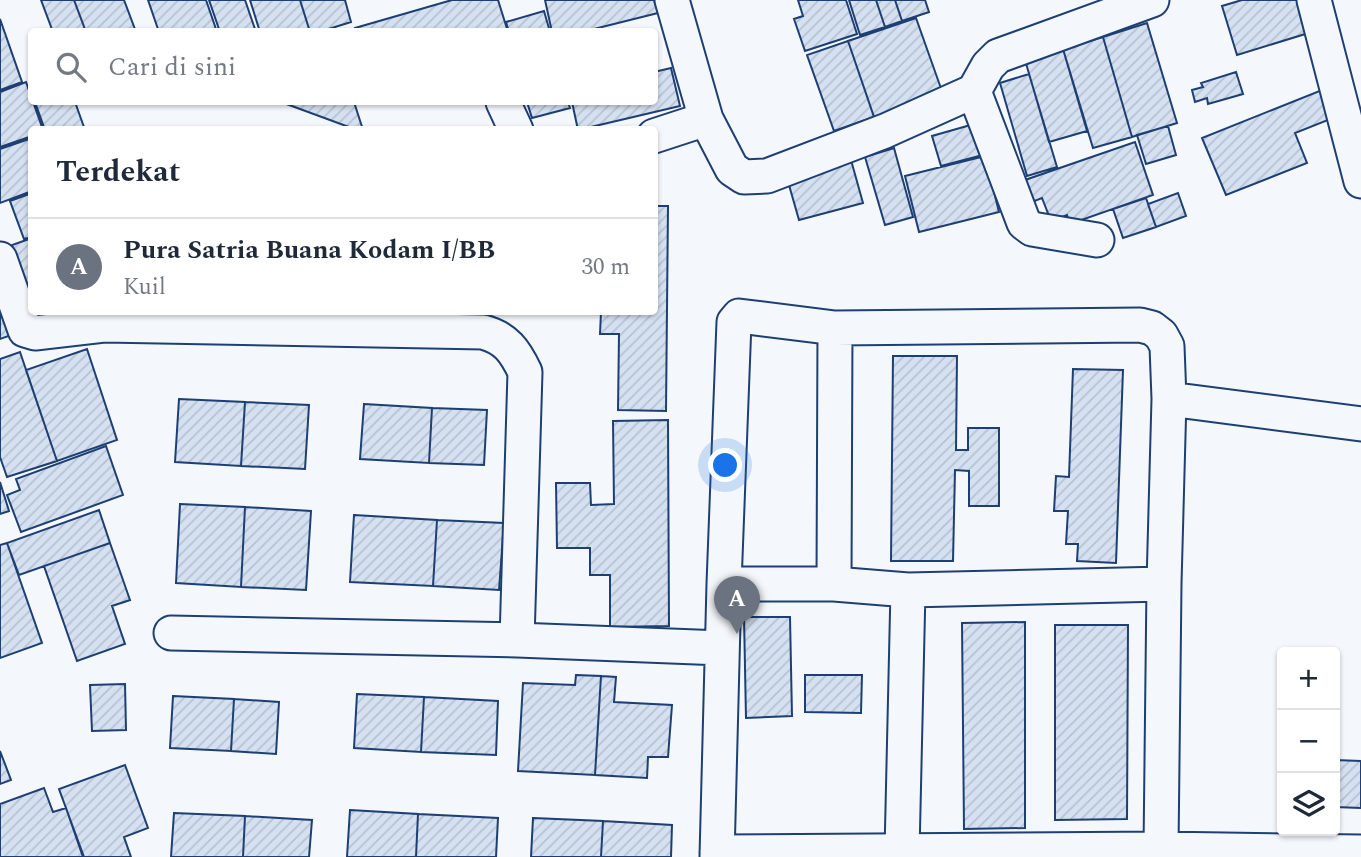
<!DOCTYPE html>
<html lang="id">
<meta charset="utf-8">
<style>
:root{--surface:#fff;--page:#f6f6f7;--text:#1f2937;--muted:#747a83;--line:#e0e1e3;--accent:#c62828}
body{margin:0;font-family:Spectral,serif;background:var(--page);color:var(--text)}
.controls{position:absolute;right:21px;bottom:21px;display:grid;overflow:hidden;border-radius:7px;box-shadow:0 2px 5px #0004}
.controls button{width:63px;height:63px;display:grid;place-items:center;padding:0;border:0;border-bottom:2px solid var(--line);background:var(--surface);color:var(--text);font:35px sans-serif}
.you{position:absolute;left:726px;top:466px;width:24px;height:24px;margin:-18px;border:5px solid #fff;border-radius:50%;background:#1a73e8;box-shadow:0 0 0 10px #1a73e833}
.badge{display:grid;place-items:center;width:46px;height:46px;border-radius:50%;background:var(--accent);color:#fff;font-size:23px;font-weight:700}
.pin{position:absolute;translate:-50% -58px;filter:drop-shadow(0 2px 4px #0008)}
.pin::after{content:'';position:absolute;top:37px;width:24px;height:21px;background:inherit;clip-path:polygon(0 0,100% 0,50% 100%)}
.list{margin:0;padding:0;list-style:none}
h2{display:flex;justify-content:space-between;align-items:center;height:91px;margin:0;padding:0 28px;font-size:30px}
h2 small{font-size:23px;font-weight:400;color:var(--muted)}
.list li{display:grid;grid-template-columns:46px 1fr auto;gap:21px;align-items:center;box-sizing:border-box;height:98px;padding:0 28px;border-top:2px solid var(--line)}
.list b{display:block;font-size:26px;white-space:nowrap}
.list p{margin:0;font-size:23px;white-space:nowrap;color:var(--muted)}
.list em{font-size:23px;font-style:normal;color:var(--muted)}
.icon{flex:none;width:38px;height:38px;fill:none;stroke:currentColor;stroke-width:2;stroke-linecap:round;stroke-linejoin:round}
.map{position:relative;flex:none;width:1361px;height:857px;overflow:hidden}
.search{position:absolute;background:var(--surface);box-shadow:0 2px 5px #0004;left:28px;top:28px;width:630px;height:77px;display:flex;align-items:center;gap:18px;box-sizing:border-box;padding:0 24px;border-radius:7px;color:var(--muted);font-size:26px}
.panel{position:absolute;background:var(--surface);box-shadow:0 2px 5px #0004;left:28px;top:126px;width:630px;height:189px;border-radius:7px}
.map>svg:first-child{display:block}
.building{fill:url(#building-hatch);stroke:#1d3f73;stroke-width:2}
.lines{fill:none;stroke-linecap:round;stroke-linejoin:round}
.minor-casing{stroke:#1d3f73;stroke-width:37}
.minor{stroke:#f4f7fb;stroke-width:33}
</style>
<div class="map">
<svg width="1361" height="857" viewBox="0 0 1361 857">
<defs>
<pattern id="building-hatch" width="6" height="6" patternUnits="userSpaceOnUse" patternTransform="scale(1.75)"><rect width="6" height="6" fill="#d5e0f0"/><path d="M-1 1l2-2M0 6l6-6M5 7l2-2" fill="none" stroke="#b6c1d1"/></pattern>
</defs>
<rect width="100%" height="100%" fill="#f4f7fb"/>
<path class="building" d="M41,0H74L86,32H53Z
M74,0H124L136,32H86Z
M148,0H206L217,32H159Z
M209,0H245L256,32H220Z
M250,0H300L310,32H260Z
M300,0H345L351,22L319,32H310Z
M452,0H498L508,32H356L355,28Z
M545,0H654L658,13L582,32H552Z
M798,0H846L857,34L805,51L794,19L803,16Z
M849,0H876L885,27L860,35Z
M876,0H895L902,21L885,27Z
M895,0H925L929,12L902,21Z
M1242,0H1306L1315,31L1237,55L1222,6Z
M544,11L550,32H509L506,22Z
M916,18L943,94L874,117L848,41Z
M0,19L22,82L0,90Z
M1147,23L1177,123L1132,137L1103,37Z
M1103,37L1132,137L1093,148L1063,49Z
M848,41L874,117L834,131L807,55Z
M1063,49L1087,131L1049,142L1025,60Z
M671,68L680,106L578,130L572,102H654V72Z
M1236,72L1243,94L1208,104L1207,98L1195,102L1192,90L1203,87L1201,83Z
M1029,74L1057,167L1027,176L1000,83Z
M26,82L43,130H32V136L0,147V92Z
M1322,90L1333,118L1295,133L1307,163L1226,195L1202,138Z
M35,102H75L85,130H45Z
M281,102H354L363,130H357Z
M527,102H568L570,108L532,118Z
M974,124L983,155L941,166L932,136Z
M1168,126L1176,155L1146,164L1137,135Z
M32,138V191L0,203V149Z
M1135,142L1153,195L1070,224L1067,215L1051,221L1042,198L1032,202L1025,180Z
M894,148L913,217L885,225L865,157Z
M985,156L999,212L919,232L905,176Z
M851,160L863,203L799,220L787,178Z
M32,193V237L24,239L10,201Z
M1178,193L1186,216L1156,227L1148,204Z
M1146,198L1156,227L1123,238L1113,209Z
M654,206H668L666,411L618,410L619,334H600L601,312H654Z
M32,238V300L12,245Z
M0,296L17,333L0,339Z
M87,349L117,440L57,461L26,370Z
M20,352L57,461L7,477L0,457V359Z
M893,356H957L956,450H968V428H999V506H969V471L955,470L953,561H891Z
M1073,369L1123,370L1116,563L1077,561L1078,544H1066L1068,511H1054L1056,476L1069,477Z
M179,399L245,402L241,466L175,462Z
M245,402L309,405L305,469L241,466Z
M364,404L432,408L429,463L360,459Z
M432,408L487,410L484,465L429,463Z
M668,420L669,626L610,627V575H590V548H557L556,483H590L591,505L614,504L613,421Z
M106,446L123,495L21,532L7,495L20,490L16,479Z
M0,482L9,511L0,514Z
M180,504L245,507L241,587L176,583Z
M245,507L311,511L306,590L241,587Z
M99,510L110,543L19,575L7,543Z
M354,515L437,520L433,586L350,582Z
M437,520L504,523L499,590L433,586Z
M7,543L42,643L0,658V545Z
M110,543L130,600L112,606L125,644L77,661L44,566Z
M744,617H790L792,716L746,718Z
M1025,622V828L964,829L962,623Z
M1055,625H1128L1127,819L1055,820Z
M576,675L601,676L595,775L518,771L523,683L575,685Z
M805,675H862L861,713L805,712Z
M601,676L616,677L614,702L672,705L668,757H648L647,778L595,775Z
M125,684L126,730L92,731L90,685Z
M357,694L424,697L421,752L354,748Z
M173,696L234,699L231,751L170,748Z
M424,697L498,701L496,755L421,752Z
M234,699L279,702L276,754L231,751Z
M0,751L11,780L0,784Z
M1335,760L1361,761V808L1335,807Z
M125,765L148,828L124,837L131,857H84L59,789Z
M44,788L53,812L66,808L83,857H0V804Z
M350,810L418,814L416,857H347Z
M174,813L245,816L243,857H171Z
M418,814L498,818L496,857H416Z
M245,816L312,820L309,857H243Z
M533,818L603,821L601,857H531Z
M603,821L672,825L671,857H601Z"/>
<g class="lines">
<g class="minor-casing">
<path id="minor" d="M672,0L706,119L732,169L744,177L767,176L885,131L974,91L988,66L998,56L1152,0
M1314,0L1361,181
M974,91L1024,223L1032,229L1097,240
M503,102L516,130
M654,136L706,119
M0,259L25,330L35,333L104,325L483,332C506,338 515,351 525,372L517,640
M1169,399L1361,424
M724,584H834L908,590L1164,584
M834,584L835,328
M171,633L517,640L722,648
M717,852L1161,849L1361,852
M902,852L908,590
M717,857L724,584L734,322L739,316L835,328L1140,325L1152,328L1161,335L1167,346L1169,399L1164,584L1161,849"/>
</g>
<use href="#minor" class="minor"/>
</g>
</svg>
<div class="controls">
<button>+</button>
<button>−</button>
<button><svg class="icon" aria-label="layers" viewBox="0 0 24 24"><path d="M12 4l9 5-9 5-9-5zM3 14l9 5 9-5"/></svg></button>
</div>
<div class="you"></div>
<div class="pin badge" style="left:737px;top:634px;background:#6b7280">A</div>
<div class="search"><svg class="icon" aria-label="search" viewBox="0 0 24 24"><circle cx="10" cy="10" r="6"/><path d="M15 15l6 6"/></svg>Cari di sini</div>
<section class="panel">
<h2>Terdekat<small></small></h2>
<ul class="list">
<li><span class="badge" style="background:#6b7280">A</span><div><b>Pura Satria Buana Kodam I/BB</b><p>Kuil</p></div><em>30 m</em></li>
</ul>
</section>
</div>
